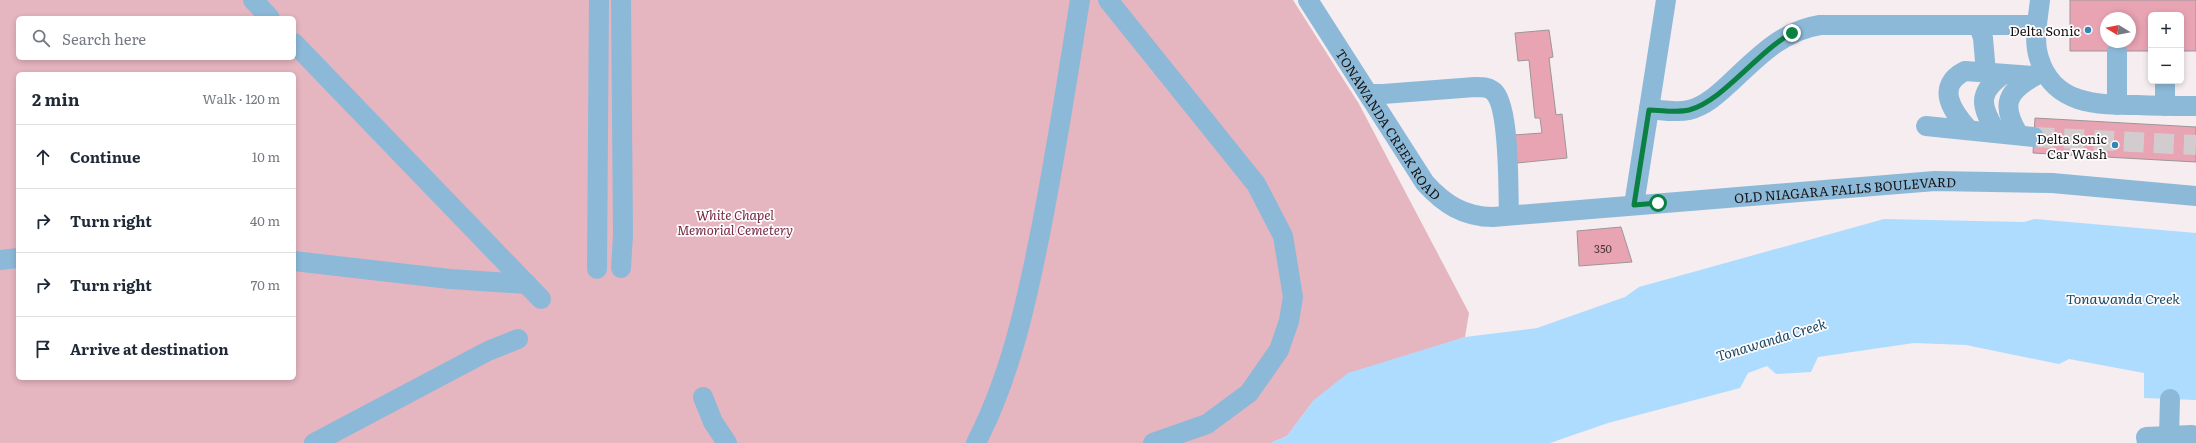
<!DOCTYPE html>
<meta charset="utf-8">
<style>
:root{--surface:#fff;--page:#f6f6f7;--text:#1f2937;--muted:#747a83;--line:#e0e1e3}
body{margin:0;font-family:Literata,serif;background:var(--page);color:var(--text)}
.controls{position:absolute;right:12px;top:12px;display:grid;overflow:hidden;border-radius:6px;box-shadow:0 2px 6px #0003}
.controls button{width:36px;height:36px;display:grid;place-items:center;padding:0;border:0;border-bottom:1px solid var(--line);background:var(--surface);color:var(--text);font:20px sans-serif}
.compass{position:absolute;left:2100px;top:12px;width:36px;height:36px;border-radius:50%;background:var(--surface);box-shadow:0 2px 6px #0003;rotate:280deg}
.stop{position:absolute;width:12px;height:12px;margin:-9px;border:3px solid #0b8043;border-radius:50%;background:#fff}
.stop.end{background:#0b8043;border-color:#fff;box-shadow:0 1px 4px #0008}
.list{margin:0;padding:0;list-style:none}
h2{display:flex;justify-content:space-between;align-items:center;height:52px;margin:0;padding:0 16px;font-size:17px}
h2 small{font-size:13px;font-weight:400;color:var(--muted)}
.list li{display:grid;grid-template-columns:26px 1fr auto;gap:12px;align-items:center;box-sizing:border-box;height:64px;padding:0 16px;border-top:1px solid var(--line)}
.list b{display:block;font-size:15px;white-space:nowrap}
.list em{font-size:13px;font-style:normal;color:var(--muted)}
.icon{flex:none;width:22px;height:22px;fill:none;stroke:currentColor;stroke-width:2;stroke-linecap:round;stroke-linejoin:round}
.map{position:relative;flex:none;width:2196px;height:443px;overflow:hidden}
.search{position:absolute;background:var(--surface);box-shadow:0 2px 6px #0003;left:16px;top:16px;width:280px;height:44px;display:flex;align-items:center;gap:10px;box-sizing:border-box;padding:0 14px;border-radius:6px;color:var(--muted);font-size:15px}
.panel{position:absolute;background:var(--surface);box-shadow:0 2px 6px #0003;left:16px;top:72px;width:280px;height:308px;border-radius:6px}
.map>svg:first-child{display:block}
.green{fill:#e5b5c0;fill-rule:evenodd}
.water{fill:#aedcfe}
.building{fill:#e9a4b4;stroke:#9d9597;fill-rule:evenodd}
.lines{fill:none;stroke-linecap:round;stroke-linejoin:round}
.minor-tunnel{stroke:#d3ccce;stroke-width:20;stroke-dasharray:20 10;stroke-linecap:butt}
.minor{stroke:#8db9d8;stroke-width:20}
.route{stroke:#0b8043;stroke-width:5}
.poi-dot{fill:#3484b5;stroke:#fefcfd;stroke-width:1.5}
.labels{text-anchor:middle;dominant-baseline:central;stroke-width:3.5;stroke-linejoin:round;paint-order:stroke}
.number-label{font-size:11px;fill:#4a373b}
.poi-label{font-size:13px;fill:#151313;stroke:#fefcfd;text-anchor:end}
.street-label{font-size:13px;fill:#151313;stroke:#fefcfd}
.park-label{font-size:13px;font-style:italic;fill:#772842;stroke:#fefcfd}
.water-label{font-size:14px;font-style:italic;fill:#1c4965;stroke:#fefcfd}
</style>
<div class="map">
<svg width="2196" height="443" viewBox="0 0 2196 443">
<rect width="100%" height="100%" fill="#f5edef"/>
<path class="green" d="M0,0H1293L1359,104L1469,313L1465,337L1423,351L1314,400L1287,436L1271,443H0ZM18,18H294V58H18ZM18,74H294V378H18Z"/>
<path class="water" d="M1884,219L2024,222L2035,219L2196,233V400L2144,398V373L2069,359L2059,364L1966,345L1914,343L1818,357L1811,372L1776,374L1767,366L1748,373L1740,388L1608,423L1550,443H1271L1287,436L1314,400L1348,373L1465,337L1537,328L1625,297L1639,287Z"/>
<path class="building" d="M2070,0H2196V51H2181V15H2151V51H2070ZM2106,18H2130V42H2106Z
M1549,30L1553,57L1549,58L1556,115L1562,114L1567,158L1517,163L1514,135L1542,133L1540,118H1535L1529,60L1518,61L1515,33Z
M2035,118L2196,127V162L2033,153Z
M1621,227L1632,262L1579,266L1577,231Z"/>
<g class="lines">
<path class="minor-tunnel" d="M2034,137L2196,145"/>
<g class="minor">
<path d="M253,0L270,18"/>
<path d="M1108,0L1256,184L1283,236L1293,297L1289,321L1279,350L1249,393L1207,424L1153,443"/>
<path id="s1" d="M1308,0L1425,183C1444,204 1464,217 1493,217L1935,181L2052,183L2196,196"/>
<path d="M2040,0C2038,19 2033,40 2039,58C2053,105 2097,105 2138,105C2157,106 2177,106 2196,106"/>
<path d="M1979,26L1983,38L1986,73"/>
<path d="M294,43L541,299"/>
<path d="M2117,51V105"/>
<path d="M2165,81V106"/>
<path d="M1369,94H1383L1475,87C1483,87 1490,87 1495,93C1510,111 1508,190 1509,215"/>
<path d="M1649,109C1662,110 1676,113 1689,110C1705,106 1717,95 1729,84C1756,59 1781,31 1820,25H2037"/>
<path d="M1926,126L2034,137"/>
<path d="M1968,129C1952,111 1935,86 1965,71L2035,76"/>
<path d="M1997,133C1981,107 1976,93 2004,74"/>
<path d="M2019,135C1999,103 2008,91 2038,74"/>
<path d="M1634,205L1666,0"/>
<path d="M0,260L18,258"/>
<path d="M294,261L450,279L527,284"/>
<path d="M621,268L623,235L621,0"/>
<path d="M597,269L599,0"/>
<path d="M703,397L713,422L727,443"/>
<path d="M2169,436L2170,399"/>
<path d="M314,443L488,351L518,339"/>
<path d="M976,443C1009,379 1025,309 1039,239C1055,160 1067,80 1080,0"/>
<path d="M2147,443L2146,437L2192,435V443"/>
</g>
</g>
<g class="lines">
<path class="route" d="M1658,203L1634,205L1649,110C1662,110 1676,113 1689,110C1723,101 1757,52 1792,33"/>
</g>
<g class="poi-dot">
<circle cx="2088" cy="30" r="4"/>
<circle cx="2115" cy="145" r="4"/>
</g>
<g class="labels">
<g class="number-label">
<text x="1603" y="248">350</text>
</g>
<g class="poi-label">
<text x="2080" y="30">Delta Sonic</text>
<text x="2107" y="138">Delta Sonic<tspan x="2107" dy="15">Car Wash</tspan></text>
</g>
<g class="street-label">
<text stroke="none"><textPath href="#s1" startOffset="148">TONAWANDA CREEK ROAD</textPath></text>
<text stroke="none"><textPath href="#s1" startOffset="649">OLD NIAGARA FALLS BOULEVARD</textPath></text>
</g>
<g class="park-label">
<text x="735" y="214">White Chapel<tspan x="735" dy="15">Memorial Cemetery</tspan></text>
</g>
<g class="water-label">
<text x="2123" y="298">Tonawanda Creek</text>
<text transform="translate(1771 339) rotate(-17)">Tonawanda Creek</text>
</g>
</g>
</svg>
<div class="controls">
<button>+</button>
<button>−</button>
</div>
<svg class="compass" viewBox="-18 -18 36 36"><path d="M0-13l5 13h-10z" fill="#e53935"/><path d="M0 13l5-13h-10z" fill="#747a83"/></svg>
<div class="stop" style="left:1658px;top:203px"></div>
<div class="stop end" style="left:1792px;top:33px"></div>
<div class="search"><svg class="icon" aria-label="search" viewBox="0 0 24 24"><circle cx="10" cy="10" r="6"/><path d="M15 15l6 6"/></svg>Search here</div>
<section class="panel">
<h2>2 min<small>Walk · 120 m</small></h2>
<ul class="list">
<li><svg class="icon" aria-label="ahead" viewBox="0 0 24 24"><path d="M12 20V5M6 11l6-6 6 6"/></svg><div><b>Continue</b></div><em>10 m</em></li>
<li><svg class="icon" aria-label="right" viewBox="0 0 24 24"><path d="M7 20v-9h11M14 6l5 5-5 5"/></svg><div><b>Turn right</b></div><em>40 m</em></li>
<li><svg class="icon" aria-label="right" viewBox="0 0 24 24"><path d="M7 20v-9h11M14 6l5 5-5 5"/></svg><div><b>Turn right</b></div><em>70 m</em></li>
<li><svg class="icon" aria-label="arrive" viewBox="0 0 24 24"><path d="M6 21V4h12l-3 4 3 4H6"/></svg><div><b>Arrive at destination</b></div></li>
</ul>
</section>
</div>
